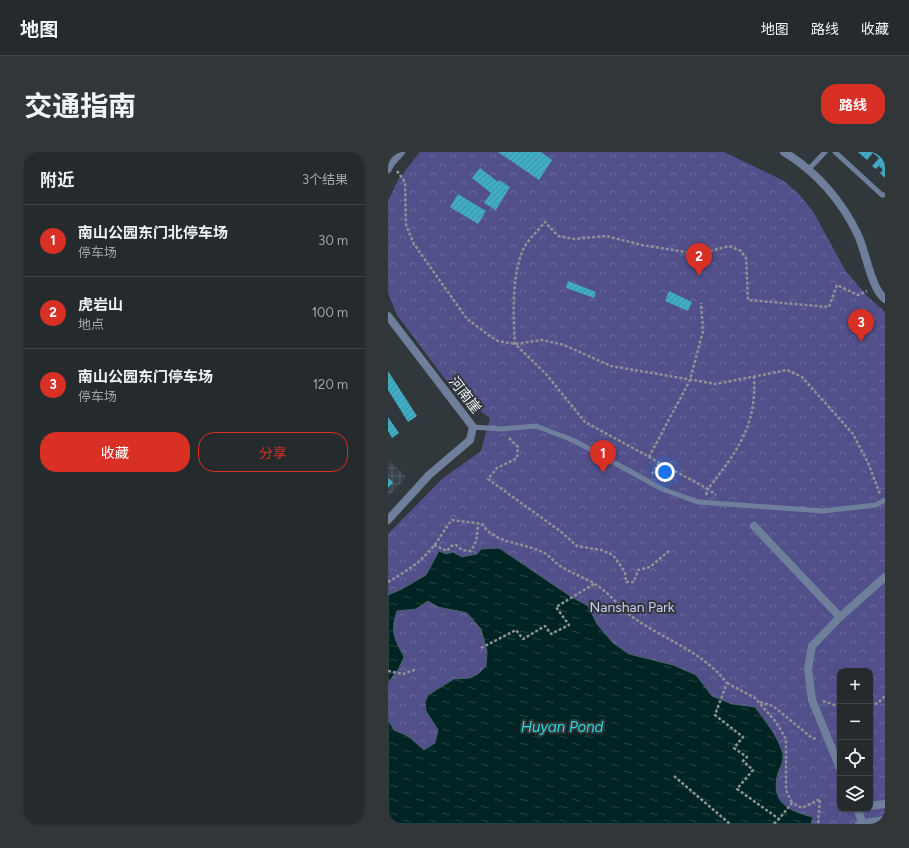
<!DOCTYPE html>
<html lang="zh">
<meta charset="utf-8">
<style>
:root{--surface:#252a2d;--page:#313639;--text:#f1f3f6;--muted:#a3a7aa;--line:#424649;--accent:#d93025}
body{margin:0;font-family:Figtree,"Noto Sans SC",sans-serif;background:var(--page);color:var(--text)}
.controls{position:absolute;right:12px;bottom:12px;display:grid;overflow:hidden;border-radius:8px;box-shadow:0 1px 3px #0004}
.controls button{width:36px;height:36px;display:grid;place-items:center;padding:0;border:0;border-bottom:1px solid var(--line);background:var(--surface);color:var(--text);font:20px sans-serif}
.you{position:absolute;left:277px;top:320px;width:14px;height:14px;margin:-10px;border:3px solid #fff;border-radius:50%;background:#1a73e8;box-shadow:0 0 0 6px #1a73e833}
.badge{display:grid;place-items:center;width:26px;height:26px;border-radius:50%;background:var(--accent);color:#fff;font-size:13px;font-weight:700}
.pin{position:absolute;translate:-50% -33px;filter:drop-shadow(0 1px 2px #0008)}
.pin::after{content:'';position:absolute;top:21px;width:14px;height:12px;background:inherit;clip-path:polygon(0 0,100% 0,50% 100%)}
.list{margin:0;padding:0;list-style:none}
h2{display:flex;justify-content:space-between;align-items:center;height:52px;margin:0;padding:0 16px;font-size:17px}
h2 small{font-size:13px;font-weight:400;color:var(--muted)}
.list li{display:grid;grid-template-columns:26px 1fr auto;gap:12px;align-items:center;box-sizing:border-box;height:72px;padding:0 16px;border-top:1px solid var(--line)}
.list b{display:block;font-size:15px;white-space:nowrap}
.list p{margin:0;font-size:13px;white-space:nowrap;color:var(--muted)}
.list em{font-size:13px;font-style:normal;color:var(--muted)}
.actions{display:flex;gap:8px;padding:12px 16px}
.actions a{flex:1;padding:9px 0;border:1px solid var(--accent);border-radius:16px;text-align:center;font-size:14px;color:var(--accent)}
.actions .main{background:var(--accent);color:#fff}
.icon{flex:none;width:22px;height:22px;fill:none;stroke:currentColor;stroke-width:2;stroke-linecap:round;stroke-linejoin:round}
.map{position:relative;flex:none;width:497px;height:672px;overflow:hidden;border-radius:16px}
header{display:flex;align-items:center;gap:24px;box-sizing:border-box;height:56px;padding:0 20px;background:var(--surface);border-bottom:1px solid var(--line)}
header strong{font-size:19px}
nav{display:flex;gap:22px;margin-inline-start:auto;font-size:14px}
.intro{display:flex;align-items:center;justify-content:space-between;box-sizing:border-box;height:96px;padding:0 24px}
h1{margin:0;font-size:28px}
.button{padding:10px 18px;border-radius:16px;background:var(--accent);color:#fff;font-size:14px;font-weight:700}
main{display:flex;gap:24px;padding:0 24px}
aside{flex:1;background:var(--surface);border-radius:16px;box-shadow:0 1px 3px #0004}
.map>svg:first-child{display:block}
.industrial{fill:url(#industrial-grid)}
.park{fill:url(#park-crowns);fill-rule:evenodd}
.water{fill:url(#water-ripples);stroke:#486263}
.building{fill:url(#building-hatch)}
.lines{fill:none;stroke-linecap:round;stroke-linejoin:round}
.path{stroke:#8d9396;stroke-width:2.5;stroke-dasharray:3 2;stroke-linecap:butt}
.service{stroke:#6f7f9b;stroke-width:5}
.pedestrian{stroke:#6f7f9b;stroke-width:8}
.minor{stroke:#6f7f9b;stroke-width:8}
.tertiary{stroke:#6f7f9b;stroke-width:8}
.labels{text-anchor:middle;dominant-baseline:central;stroke-width:4;stroke-linejoin:round;paint-order:stroke}
.street-label{font-size:14px;fill:#f0f4f7;stroke:#31383c}
.park-label{font-size:14px;fill:#cacbf2;stroke:#31383c}
.water-label{font-size:15px;font-style:italic;fill:#28dbd9;stroke:#31383c}
</style>
<header>
<strong>地图</strong>
<nav><a>地图</a><a>路线</a><a>收藏</a></nav>
</header>
<div class="intro"><h1>交通指南</h1><a class="button">路线</a></div>
<main>
<aside>
<h2>附近<small>3个结果</small></h2>
<ul class="list">
<li><span class="badge">1</span><div><b>南山公园东门北停车场</b><p>停车场</p></div><em>30 m</em></li>
<li><span class="badge">2</span><div><b>虎岩山</b><p>地点</p></div><em>100 m</em></li>
<li><span class="badge">3</span><div><b>南山公园东门停车场</b><p>停车场</p></div><em>120 m</em></li>
</ul>
<div class="actions"><a class="main">收藏</a><a>分享</a></div>
</aside>
<div class="map">
<svg width="497" height="672" viewBox="0 0 497 672">
<defs>
<pattern id="industrial-grid" width="8" height="8" patternUnits="userSpaceOnUse"><rect width="8" height="8" fill="#38444c"/><path d="M0 4h8M4 0v8" fill="none" stroke="#556067"/></pattern>
<pattern id="park-crowns" width="20" height="18" patternUnits="userSpaceOnUse"><rect width="20" height="18" fill="#51508a"/><path d="M2 6a3 3 0 1 1 6 0M12 15a3 3 0 1 1 6 0" fill="none" stroke="#6a6a9b"/></pattern>
<pattern id="water-ripples" width="26" height="14" patternUnits="userSpaceOnUse"><rect width="26" height="14" fill="#002423"/><path d="M2 4q2-2 4 0t4 0M15 11q2-2 4 0t4 0" fill="none" stroke="#264444"/></pattern>
<pattern id="building-hatch" width="6" height="6" patternUnits="userSpaceOnUse"><rect width="6" height="6" fill="#41acc5"/><path d="M-1 1l2-2M0 6l6-6M5 7l2-2" fill="none" stroke="#438ea0"/></pattern>
</defs>
<rect width="100%" height="100%" fill="#31383c"/>
<path class="industrial" d="M0,308L18,325L0,345Z"/>
<path class="park" d="M32,0H336L396,29L412,43L426,61L457,118L478,143L497,160V672H0V382L54,327L93,299L102,266L69,243L9,163L0,141V49L10,28ZM452,519H482V657H452Z"/>
<path class="water" d="M111,396L182,444L200,454L209,472L225,491L241,502L285,513L308,523L324,544L344,552L367,555C377,569 391,585 395,603C396,608 392,616 390,621C382,650 400,659 425,665L423,672H0V568L6,578L20,584L36,598L47,591L50,578L38,559L37,550L40,543L66,527L82,526L90,522L98,514L99,499L93,477L79,461L50,455L40,449L28,457L9,459C2,480 6,486 16,505L11,516L0,531V443L14,437L38,423L51,399L58,402L65,400L74,405L89,402L93,397Z"/>
<path class="building" d="M110,0H153L164,8L151,28Z
M470,0H497V26L492,21L495,18L491,14L488,17L484,14L491,6L485,1L479,8Z
M92,16L110,30L111,28L122,35L108,58L96,51L103,41L84,26Z
M70,42L98,59L90,72L62,55Z
M180,129L208,140L206,146L178,136Z
M281,139L304,150L300,159L277,149Z
M0,219L29,264L20,270L0,238Z
M0,265L11,281L4,286L0,279Z
M0,326L5,330L0,336Z"/>
<g class="lines">
<path class="path" d="M9,19L17,30L18,73L26,92L79,167L102,184L110,189L127,192L154,188L176,193L223,214L328,232L399,218L414,225L465,282L481,313L492,342
M366,224C369,274 349,299 320,337L197,270L158,222L127,192C125,164 124,126 134,100C138,89 150,79 157,70L170,84L187,87L218,84L254,93L310,102L341,94L353,99L358,106L360,148L441,155L449,133L470,143L479,139
M121,286L130,295L129,306L109,316L100,327L172,379L189,394L213,398L225,403L237,420L238,430H246L250,418L262,415L282,398
M261,305L302,228L315,179L313,151
M264,322L271,310
M318,343L320,337L328,343
M46,393L59,399L63,394L68,393L74,398L82,399C90,391 89,382 90,371
M0,430C15,421 31,412 42,398C51,389 56,377 64,368L94,372C107,393 138,390 158,402C164,406 168,412 174,415C185,422 196,425 207,432C220,440 231,454 243,464C276,488 313,498 339,531L327,563L355,585L346,596L359,605L355,609L365,618L349,637L391,667L404,651L414,656L432,647L430,672
M93,496L128,478L135,487L157,474L163,482L181,473L168,455L206,432
M0,519L15,522L29,517
M339,531L367,546L388,570L398,587V638L404,651
M435,549L452,555
M372,550L385,554L424,586L429,587
M482,554L490,551L497,544
M286,624L342,672
M386,672L391,667"/>
<path class="service" d="M447,0L494,43H497
M421,17L437,0
M85,275L113,277L148,274L187,289L274,337L310,350L435,359L488,353L497,348"/>
<path class="pedestrian" d="M366,374L452,465
M452,616L424,548L420,517L424,494L452,465L497,425
M482,654L497,652
M469,657L475,671"/>
<path class="minor" d="M0,17L3,11L13,0
M0,164L85,275L82,288L41,323L0,368
M471,672L497,668"/>
<path class="tertiary" d="M396,0C428,19 454,49 470,83C478,100 483,137 497,147"/>
</g>
<g class="labels">
<g class="street-label">
<text transform="translate(77 243) rotate(52)">河南崖</text>
</g>
<g class="park-label">
<text x="244" y="455">Nanshan Park</text>
</g>
<g class="water-label">
<text x="174" y="575">Huyan Pond</text>
</g>
</g>
</svg>
<div class="controls">
<button>+</button>
<button>−</button>
<button><svg class="icon" aria-label="locate" viewBox="0 0 24 24"><circle cx="12" cy="12" r="6"/><path d="M12 2v4M12 18v4M2 12h4M18 12h4"/></svg></button>
<button><svg class="icon" aria-label="layers" viewBox="0 0 24 24"><path d="M12 4l9 5-9 5-9-5zM3 14l9 5 9-5"/></svg></button>
</div>
<div class="you"></div>
<div class="pin badge" style="left:215px;top:321px">1</div>
<div class="pin badge" style="left:311px;top:124px">2</div>
<div class="pin badge" style="left:473px;top:190px">3</div>
</div>
</main>
